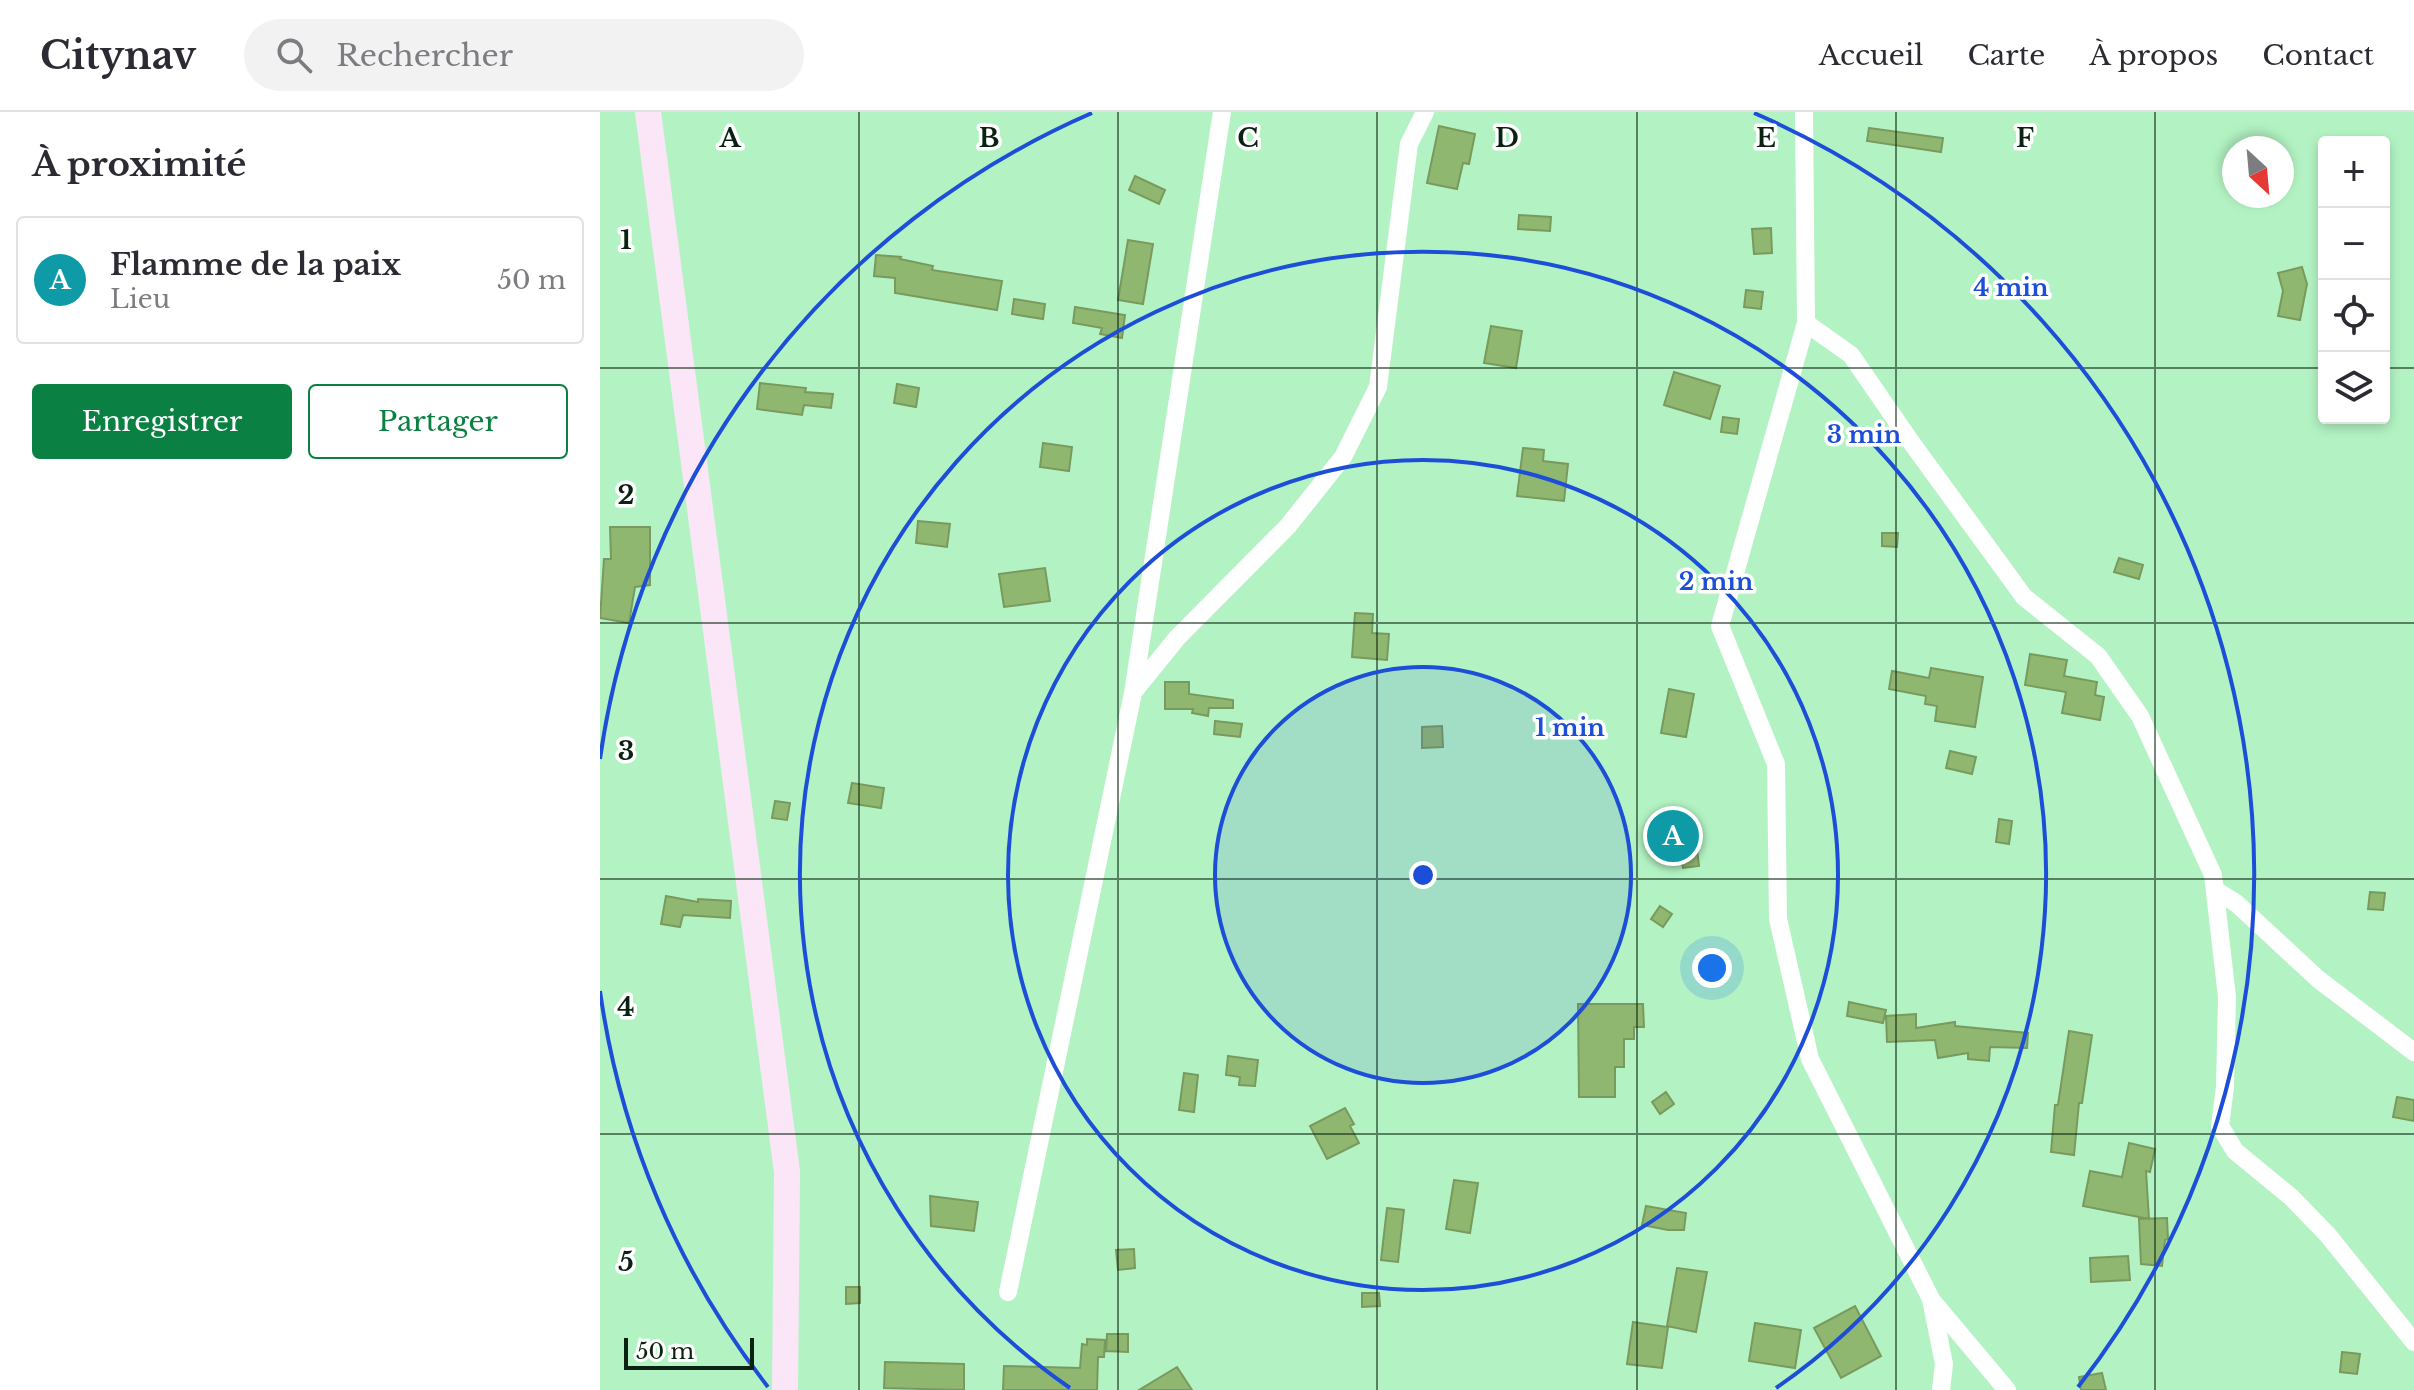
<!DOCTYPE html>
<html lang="fr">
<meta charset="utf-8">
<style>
:root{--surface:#fff;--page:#f2f2f3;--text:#2b2b33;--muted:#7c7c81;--line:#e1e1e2;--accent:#0b8043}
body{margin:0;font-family:"Libre Baskerville",serif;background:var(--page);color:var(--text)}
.controls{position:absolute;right:24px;top:24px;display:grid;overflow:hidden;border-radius:8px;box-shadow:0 4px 12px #0003}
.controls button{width:72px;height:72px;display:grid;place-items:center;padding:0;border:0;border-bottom:2px solid var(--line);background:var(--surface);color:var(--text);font:40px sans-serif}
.compass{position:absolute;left:1622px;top:24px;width:72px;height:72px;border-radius:50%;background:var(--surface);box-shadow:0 4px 12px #0003;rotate:154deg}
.scale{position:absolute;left:24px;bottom:20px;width:130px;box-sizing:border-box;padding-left:8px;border:4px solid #092211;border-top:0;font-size:22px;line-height:28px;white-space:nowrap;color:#092211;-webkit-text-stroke:6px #fff;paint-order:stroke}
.you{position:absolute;left:1112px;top:856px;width:28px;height:28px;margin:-20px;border:6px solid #fff;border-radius:50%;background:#1a73e8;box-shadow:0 0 0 12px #1a73e833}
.badge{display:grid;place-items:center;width:52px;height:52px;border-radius:50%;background:var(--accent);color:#fff;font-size:26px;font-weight:700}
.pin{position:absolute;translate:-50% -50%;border:4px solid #fff;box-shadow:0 2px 8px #0006}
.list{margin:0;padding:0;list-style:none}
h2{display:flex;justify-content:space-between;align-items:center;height:104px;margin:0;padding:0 32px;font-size:34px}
h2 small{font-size:26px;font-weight:400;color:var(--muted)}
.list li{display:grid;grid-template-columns:52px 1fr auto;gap:24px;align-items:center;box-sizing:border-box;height:128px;margin:0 16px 16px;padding:0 16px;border:2px solid var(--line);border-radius:8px}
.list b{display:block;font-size:30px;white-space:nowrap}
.list p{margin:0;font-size:26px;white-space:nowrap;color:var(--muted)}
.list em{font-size:26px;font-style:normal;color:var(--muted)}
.actions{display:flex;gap:16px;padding:24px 32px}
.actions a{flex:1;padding:18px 0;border:2px solid var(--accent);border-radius:8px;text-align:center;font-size:28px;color:var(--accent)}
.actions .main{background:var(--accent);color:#fff}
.icon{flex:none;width:44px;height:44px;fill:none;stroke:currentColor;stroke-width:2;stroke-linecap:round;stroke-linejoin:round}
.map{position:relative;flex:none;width:1814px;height:1278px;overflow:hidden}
header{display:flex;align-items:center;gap:48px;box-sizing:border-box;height:112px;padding:0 40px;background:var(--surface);border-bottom:2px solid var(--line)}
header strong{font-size:38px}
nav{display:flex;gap:44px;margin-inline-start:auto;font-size:28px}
.search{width:560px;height:72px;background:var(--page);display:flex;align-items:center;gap:20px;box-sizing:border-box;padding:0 28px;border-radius:44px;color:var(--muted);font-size:30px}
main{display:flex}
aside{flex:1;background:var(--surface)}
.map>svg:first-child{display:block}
.building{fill:#90b770;stroke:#799a5e;stroke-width:2}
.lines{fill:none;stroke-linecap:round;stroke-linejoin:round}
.minor{stroke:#fff;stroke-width:18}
.secondary{stroke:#fbe6f8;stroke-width:26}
.grid{fill:none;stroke:#092211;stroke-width:2;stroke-opacity:0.55}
.ring{fill:none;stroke:#1d4ed8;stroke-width:4}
.grid-label{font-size:26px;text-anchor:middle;font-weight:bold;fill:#092211;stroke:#fff;stroke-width:7;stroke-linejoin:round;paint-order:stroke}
.centre{fill:#1d4ed8;stroke:#fff;stroke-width:4}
.ring-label{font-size:24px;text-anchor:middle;font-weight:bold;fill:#1d4ed8;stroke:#fff;stroke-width:7;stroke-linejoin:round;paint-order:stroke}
</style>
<header>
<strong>Citynav</strong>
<div class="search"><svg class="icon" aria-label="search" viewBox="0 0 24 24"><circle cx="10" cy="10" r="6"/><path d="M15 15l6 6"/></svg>Rechercher</div>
<nav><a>Accueil</a><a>Carte</a><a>À propos</a><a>Contact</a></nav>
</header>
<main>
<aside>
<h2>À proximité<small></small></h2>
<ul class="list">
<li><span class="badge" style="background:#0f9aa8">A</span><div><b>Flamme de la paix</b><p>Lieu</p></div><em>50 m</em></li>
</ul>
<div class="actions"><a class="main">Enregistrer</a><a>Partager</a></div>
</aside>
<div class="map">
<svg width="1814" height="1278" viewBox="0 0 1814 1278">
<rect width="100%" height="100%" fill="#b3f3c3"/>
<path class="building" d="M839,14L875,22L869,52L863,51L857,77L827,71Z
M1269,16L1343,26L1341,40L1267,29Z
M535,64L565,78L559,92L529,78Z
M919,103L951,105L950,119L918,117Z
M1171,116L1172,141L1154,142L1152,117Z
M528,128L553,132L543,192L518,188Z
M276,143L301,145L300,147L333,154L332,158L402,169L397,198L295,181V166L274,164Z
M1702,155L1707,172L1700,208L1678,204L1683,179L1678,161Z
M1146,178L1163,180L1161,197L1144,195Z
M414,187L445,192L443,207L412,202Z
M475,195L525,203L522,226L500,222L502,216L473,211Z
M891,214L922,219L916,256L884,251Z
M1074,260L1120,274L1110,307L1064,293Z
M160,271L206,276L205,280L233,282L231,296L204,293L202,303L157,297Z
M297,272L319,276L316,295L294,291Z
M1123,305L1139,307L1137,322L1121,320Z
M443,331L472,335L469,359L440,355Z
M923,336L944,338L943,349L968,352L964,389L917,384Z
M318,409L350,412L347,435L316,431Z
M10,415H50V473L35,475L29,511L0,506L4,447H11Z
M1282,421H1298L1297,435L1282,434Z
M1519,446L1543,453L1539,467L1514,460Z
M445,456L450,489L404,495L399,462Z
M755,501L773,502L772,521L789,522L787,548L752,545Z
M1430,542L1467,548L1464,564L1497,570L1495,583L1504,585L1500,608L1462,601L1466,580L1425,573Z
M1331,556L1383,565L1375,615L1335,609L1337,594L1325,592L1326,584L1289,577L1292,559L1329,566Z
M565,570H589V582L633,588V596H609L608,604L592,601L593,597H565Z
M1069,577L1094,582L1086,625L1061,621Z
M615,609L642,612L640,625L614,622Z
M842,614L843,635L822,636V615Z
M1350,639L1376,645L1372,662L1346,656Z
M252,671L284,676L281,696L248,691Z
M175,689L190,691L187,708L172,706Z
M1399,707L1412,709L1409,732L1396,730Z
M1097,737L1099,754L1083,756L1080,739Z
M1770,780L1785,781L1783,798L1768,797Z
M66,784L98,790V787L131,789L130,806L83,803L80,815L61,812Z
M1060,794L1072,802L1063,815L1051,807Z
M1249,890L1286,898L1283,911L1247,904Z
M978,892H1043L1044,915H1034V927H1024V955H1015V985H979Z
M1316,902V916L1355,910V914L1428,921L1427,936L1390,935L1389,949L1368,947V941L1338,946L1335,928L1287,930L1286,904Z
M1469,919L1492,923L1482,991H1479L1474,1043L1451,1040L1455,993H1458Z
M628,944L658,948L655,974L639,973L640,965L626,963Z
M584,961L598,963L594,1000L579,998Z
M1066,980L1074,992L1060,1002L1052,990Z
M1797,985L1814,988V1009L1793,1005Z
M745,996L754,1012L750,1014L759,1031L727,1047L710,1014Z
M1529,1031L1555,1037L1550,1060L1546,1059L1549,1107L1483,1094L1490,1059L1522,1065Z
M854,1068L878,1071L870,1121L846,1117Z
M330,1084L378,1090L374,1119L331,1114Z
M1046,1094L1086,1101L1084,1118H1068L1042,1113Z
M787,1096L804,1098L798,1150L781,1148Z
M1567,1106L1568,1127L1565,1128L1562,1154L1541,1152L1539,1107Z
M534,1137L535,1156L518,1158L516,1138Z
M1528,1144L1530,1168L1491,1170L1490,1146Z
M1077,1156L1107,1160L1096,1220L1067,1214Z
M246,1175H260V1191L246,1192Z
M762,1181H779L780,1194L762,1195Z
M1255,1194L1281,1244L1241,1266L1214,1216Z
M1033,1210L1068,1215L1062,1256L1027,1252Z
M1155,1211L1201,1218L1195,1256L1149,1249Z
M507,1222H528V1240L506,1239Z
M487,1227L505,1228L504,1245H498L497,1278H403L404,1254L480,1256L482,1232L487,1233Z
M1742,1240L1760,1242L1757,1262L1740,1260Z
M285,1250L364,1252V1278L284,1276Z
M577,1255L592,1278H539Z
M1502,1261L1506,1278H1481L1479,1265Z"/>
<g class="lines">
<path class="minor" d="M1204,0L1206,211L1120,514L1176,652L1178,807L1210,947L1331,1187L1344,1252L1341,1278
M1206,211L1251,243L1311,330L1424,485L1498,544L1540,604L1613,763L1627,885L1625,975L1620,1014L1635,1039L1691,1085L1727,1122L1814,1230
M534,579L577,526L688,414L743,345L778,275L809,32L825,0
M1615,778L1636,791L1718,867L1814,940
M408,1180L533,581L622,0
M1334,1191L1407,1278"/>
<path class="secondary" d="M48,0L187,1060L185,1278"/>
</g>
<path class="grid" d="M259,0V1278M518,0V1278M777,0V1278M1037,0V1278M1296,0V1278M1555,0V1278M0,256H1724M1784,256H1814M0,511H1814M0,767H1814M0,1022H1814"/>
<circle cx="823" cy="763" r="208" fill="#1d4ed8" fill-opacity=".12"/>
<g class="ring">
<circle cx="823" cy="763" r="208"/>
<circle cx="823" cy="763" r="415"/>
<path d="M470 1276A623 623 0 1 1 1176 1276"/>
<path d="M168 1275A831 831 0 0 1 0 879M0 647A831 831 0 0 1 492 1M1154 1A831 831 0 0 1 1478 1275"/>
</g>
<g class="grid-label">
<text x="130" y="35">A</text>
<text x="389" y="35">B</text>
<text x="648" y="35">C</text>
<text x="907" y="35">D</text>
<text x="1166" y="35">E</text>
<text x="1425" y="35">F</text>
<text x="26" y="137">1</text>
<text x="26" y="392">2</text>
<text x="26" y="648">3</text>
<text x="26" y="904">4</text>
<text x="26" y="1159">5</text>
</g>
<circle cx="823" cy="763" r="12" class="centre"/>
<g class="ring-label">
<text x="1411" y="184">4 min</text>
<text x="1264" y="331">3 min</text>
<text x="1116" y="478">2 min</text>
<text x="970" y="624">1 min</text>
</g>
</svg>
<div class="controls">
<button>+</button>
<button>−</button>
<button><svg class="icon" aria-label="locate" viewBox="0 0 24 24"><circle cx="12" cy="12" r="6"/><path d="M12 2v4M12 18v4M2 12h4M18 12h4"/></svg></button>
<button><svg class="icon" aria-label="layers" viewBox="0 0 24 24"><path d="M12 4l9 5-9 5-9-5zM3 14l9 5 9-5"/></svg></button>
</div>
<svg class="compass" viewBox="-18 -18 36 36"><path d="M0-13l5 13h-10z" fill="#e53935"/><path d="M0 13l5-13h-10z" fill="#7c7c81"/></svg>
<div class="scale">50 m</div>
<div class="you"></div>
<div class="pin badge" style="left:1073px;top:724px;background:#0f9aa8">A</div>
</div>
</main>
